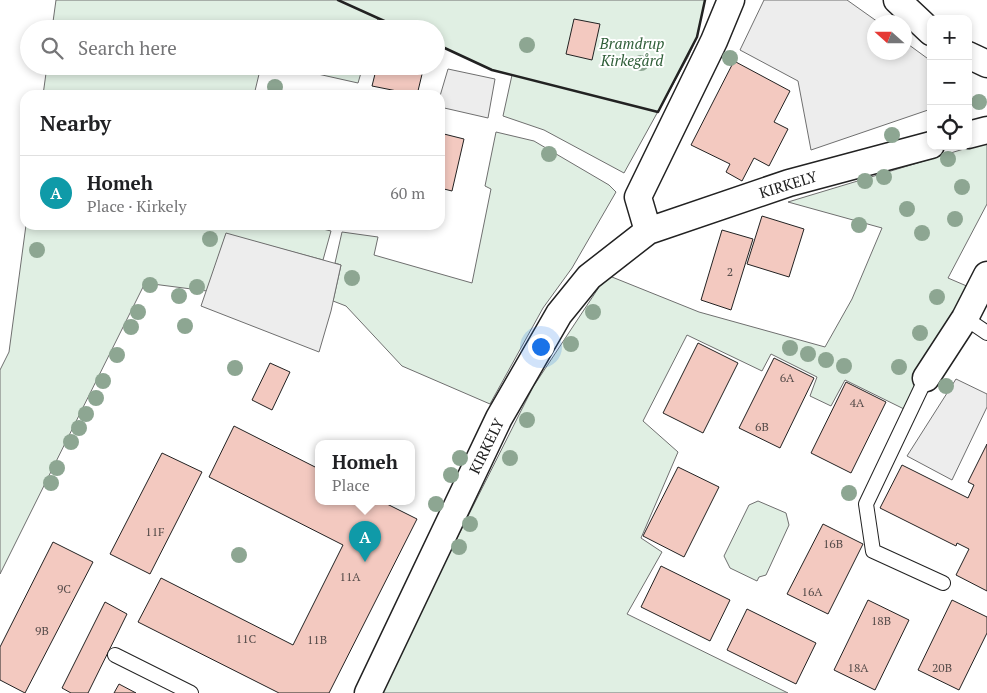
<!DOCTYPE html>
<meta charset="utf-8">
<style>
:root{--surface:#fff;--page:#f2f2f2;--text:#202124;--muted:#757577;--line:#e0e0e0;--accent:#0f766e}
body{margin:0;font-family:"PT Serif",serif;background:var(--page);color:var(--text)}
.controls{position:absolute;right:15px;top:15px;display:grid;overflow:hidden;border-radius:10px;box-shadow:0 2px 8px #0003}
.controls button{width:45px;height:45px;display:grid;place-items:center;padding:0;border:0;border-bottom:1px solid var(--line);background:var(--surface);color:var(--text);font:25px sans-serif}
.compass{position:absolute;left:867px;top:15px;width:45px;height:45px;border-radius:50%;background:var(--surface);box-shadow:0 2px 8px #0003;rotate:291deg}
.you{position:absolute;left:540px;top:346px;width:18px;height:18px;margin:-12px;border:4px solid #fff;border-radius:50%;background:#1a73e8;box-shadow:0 0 0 8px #1a73e833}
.badge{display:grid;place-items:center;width:32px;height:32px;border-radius:50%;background:var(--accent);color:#fff;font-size:16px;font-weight:700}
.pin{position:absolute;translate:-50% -41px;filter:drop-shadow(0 1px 2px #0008)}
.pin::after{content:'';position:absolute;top:26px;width:18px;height:15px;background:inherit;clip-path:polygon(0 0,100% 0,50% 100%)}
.popup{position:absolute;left:315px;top:440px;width:100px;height:65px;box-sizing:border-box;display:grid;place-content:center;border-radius:10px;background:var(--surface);filter:drop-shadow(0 1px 4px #0005);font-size:16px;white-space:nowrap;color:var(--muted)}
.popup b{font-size:19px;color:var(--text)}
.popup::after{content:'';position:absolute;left:50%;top:100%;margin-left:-10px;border:10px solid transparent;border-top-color:var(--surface)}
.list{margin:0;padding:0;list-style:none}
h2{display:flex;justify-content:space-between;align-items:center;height:65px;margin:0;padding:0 20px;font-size:21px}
h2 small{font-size:16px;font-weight:400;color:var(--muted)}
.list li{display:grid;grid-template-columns:32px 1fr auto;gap:15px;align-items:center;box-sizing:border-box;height:75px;padding:0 20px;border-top:1px solid var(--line)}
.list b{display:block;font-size:19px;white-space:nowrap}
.list p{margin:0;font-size:16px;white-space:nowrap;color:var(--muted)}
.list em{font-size:16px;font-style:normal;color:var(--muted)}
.icon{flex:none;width:28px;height:28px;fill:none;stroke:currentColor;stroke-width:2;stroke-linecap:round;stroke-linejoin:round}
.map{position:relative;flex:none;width:987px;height:693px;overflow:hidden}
.search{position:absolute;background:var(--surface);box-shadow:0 2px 8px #0003;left:20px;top:20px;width:425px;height:55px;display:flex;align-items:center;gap:12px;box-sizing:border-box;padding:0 18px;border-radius:28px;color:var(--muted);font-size:19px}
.panel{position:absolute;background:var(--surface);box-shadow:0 2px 8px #0003;left:20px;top:90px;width:425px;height:140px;border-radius:15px}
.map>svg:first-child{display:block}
.green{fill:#e0efe3;stroke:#6f6f6f}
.parking{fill:#ededed;stroke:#6f6f6f}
.building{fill:#f3c9c0;stroke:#222}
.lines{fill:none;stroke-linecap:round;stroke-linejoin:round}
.lane-casing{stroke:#222;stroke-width:16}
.street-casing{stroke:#222;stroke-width:29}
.lane{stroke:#fff;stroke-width:14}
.street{stroke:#fff;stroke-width:26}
.wall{stroke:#222;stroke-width:2.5}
.tree{fill:#8da692}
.labels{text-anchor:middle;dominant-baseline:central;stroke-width:4;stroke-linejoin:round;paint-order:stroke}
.number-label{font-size:12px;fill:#564c4a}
.park-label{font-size:15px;font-style:italic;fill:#2f5e38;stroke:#fff}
.street-label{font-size:15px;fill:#222;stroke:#fff}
</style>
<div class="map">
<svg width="987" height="693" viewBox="0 0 987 693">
<rect width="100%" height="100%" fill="#fff"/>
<path class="green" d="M56,0H705L697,37L688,57L624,173L544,130L503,116L512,75L492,70L436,44V29H402L378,18L375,29H52Z
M47,66H261L254,95H43Z
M282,66H363L358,83Z
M496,132L534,141L609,185L616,192L572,268L543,308L490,404L402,366L346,306L333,301L341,265L335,263L342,232L378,237L374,255L472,283L491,189L485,186Z
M987,142V204L948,278L969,287L904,409L845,380L831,406L810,396L817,377L771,354L762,371L687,335L643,421L678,452L641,538L662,552L627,614L788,693H379L533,387L607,275L699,312L825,347L852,299L882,228L788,202Z
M26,225H307L331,231L323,260L226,234L207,291L145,283L0,574V370L9,352Z
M758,501L786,513L789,525L766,575L759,577L757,581L730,568L724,556L749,505Z"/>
<path class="parking" d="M764,0H847L878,22H874V52H904L905,42L931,61V109L811,150L798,81L740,50Z
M448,69L495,79L488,118L440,107V96Z
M226,233L341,265L331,311L319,352L201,306Z
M956,379L987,394V407L952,480L907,456Z"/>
<path class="building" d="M574,19L600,24L592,60L566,54Z
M734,61L790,91L774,122L788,129L769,166L754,158L742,181L726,172L730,164L691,145Z
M377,66H424L417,95L372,86Z
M440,133L464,139L452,191L440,188Z
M762,216L804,229L789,277L747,264Z
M722,230L753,239L731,310L701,300Z
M698,343L738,363L703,433L663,413Z
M774,358L814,378L780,448L739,428Z
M270,363L290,372L272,410L252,400Z
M846,382L886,402L851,473L811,453Z
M234,426L319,469V501H381L417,519L329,693H279L138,622L161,578L293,645L343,545L209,477Z
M987,444V591L956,575L969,549L957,543L956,546L880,508L902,465L968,498L974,485L968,482Z
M162,453L202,472L150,574L110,554Z
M678,467L719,487L684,557L643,536Z
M823,524L863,544L828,614L787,594Z
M53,542L93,562L25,693L0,680V647Z
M661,566L730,600L710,641L641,607Z
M868,600L909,620L875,690L834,670Z
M952,600L987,617V633L959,690L918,670Z
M105,602L127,614L88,693H71L62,688Z
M747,609L816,643L796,684L727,650Z
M119,684L136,693H114Z"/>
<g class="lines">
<g class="lane-casing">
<path id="lane" d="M965,318L987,333
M926,378L866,504L873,551L943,583
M115,655L191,693"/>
</g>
<g class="street-casing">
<path id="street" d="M897,0L931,32
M968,55L987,64
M968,135L987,130
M648,231L638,197L714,41L731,0
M926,378L965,318L987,275
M368,693L499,418L559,314L589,277L648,231L789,183L931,145"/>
</g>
<use href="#lane" class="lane"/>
<use href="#street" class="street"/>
<path class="wall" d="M338,0L402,29
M436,44L492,70L658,112L697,37L705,0"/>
</g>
<g class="tree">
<circle cx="527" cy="45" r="8"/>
<circle cx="730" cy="58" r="8"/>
<circle cx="641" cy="63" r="8"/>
<circle cx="275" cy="87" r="8"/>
<circle cx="979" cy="102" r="8"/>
<circle cx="892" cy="135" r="8"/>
<circle cx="549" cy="154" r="8"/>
<circle cx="948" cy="159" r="8"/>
<circle cx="884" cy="177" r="8"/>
<circle cx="865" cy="181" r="8"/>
<circle cx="962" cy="187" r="8"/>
<circle cx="907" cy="209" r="8"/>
<circle cx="955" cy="219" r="8"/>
<circle cx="859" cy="225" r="8"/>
<circle cx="922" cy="233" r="8"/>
<circle cx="210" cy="239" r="8"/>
<circle cx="37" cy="250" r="8"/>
<circle cx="352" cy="278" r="8"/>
<circle cx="150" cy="285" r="8"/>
<circle cx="197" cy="287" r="8"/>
<circle cx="179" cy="296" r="8"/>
<circle cx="937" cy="297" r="8"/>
<circle cx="138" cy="312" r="8"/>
<circle cx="593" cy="312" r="8"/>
<circle cx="185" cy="326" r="8"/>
<circle cx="131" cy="327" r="8"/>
<circle cx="920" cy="333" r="8"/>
<circle cx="571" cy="344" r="8"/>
<circle cx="790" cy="348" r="8"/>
<circle cx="808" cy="354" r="8"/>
<circle cx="117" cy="355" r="8"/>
<circle cx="826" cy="360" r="8"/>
<circle cx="844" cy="366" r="8"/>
<circle cx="899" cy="367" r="8"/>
<circle cx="235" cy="368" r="8"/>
<circle cx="103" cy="381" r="8"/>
<circle cx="946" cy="386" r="8"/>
<circle cx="96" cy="398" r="8"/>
<circle cx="86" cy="414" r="8"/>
<circle cx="527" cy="420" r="8"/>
<circle cx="79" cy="428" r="8"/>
<circle cx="71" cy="442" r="8"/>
<circle cx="460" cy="458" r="8"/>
<circle cx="510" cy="458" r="8"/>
<circle cx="57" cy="468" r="8"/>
<circle cx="451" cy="475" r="8"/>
<circle cx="51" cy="483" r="8"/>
<circle cx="849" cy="493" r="8"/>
<circle cx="436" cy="504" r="8"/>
<circle cx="470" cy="524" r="8"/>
<circle cx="459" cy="547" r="8"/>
<circle cx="239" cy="555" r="8"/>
</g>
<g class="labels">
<g class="number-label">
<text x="730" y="271">2</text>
<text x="787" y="377">6A</text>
<text x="857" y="402">4A</text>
<text x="762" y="426">6B</text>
<text x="155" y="531">11F</text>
<text x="833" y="543">16B</text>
<text x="350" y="576">11A</text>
<text x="64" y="588">9C</text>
<text x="812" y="591">16A</text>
<text x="881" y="620">18B</text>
<text x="42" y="630">9B</text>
<text x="246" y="638">11C</text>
<text x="317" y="639">11B</text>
<text x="858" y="667">18A</text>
<text x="942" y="667">20B</text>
</g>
<g class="park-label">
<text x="632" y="43">Bramdrup<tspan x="632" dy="17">Kirkegård</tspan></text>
</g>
<g class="street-label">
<text transform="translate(788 184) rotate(-17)">KIRKELY</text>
<text transform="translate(486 446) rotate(-64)">KIRKELY</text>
</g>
</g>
</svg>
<div class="controls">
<button>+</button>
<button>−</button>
<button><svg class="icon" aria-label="locate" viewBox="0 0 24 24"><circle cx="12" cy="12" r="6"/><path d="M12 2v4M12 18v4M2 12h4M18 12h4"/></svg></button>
</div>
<svg class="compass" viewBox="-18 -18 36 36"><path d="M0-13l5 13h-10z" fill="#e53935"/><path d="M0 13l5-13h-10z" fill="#757577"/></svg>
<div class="you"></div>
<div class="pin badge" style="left:365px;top:562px;background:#0f9aa8">A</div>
<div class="popup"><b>Homeh</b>Place</div>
<div class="search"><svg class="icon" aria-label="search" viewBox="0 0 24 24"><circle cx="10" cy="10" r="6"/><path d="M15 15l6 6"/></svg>Search here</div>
<section class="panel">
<h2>Nearby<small></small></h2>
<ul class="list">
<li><span class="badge" style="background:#0f9aa8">A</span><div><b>Homeh</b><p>Place · Kirkely</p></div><em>60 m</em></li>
</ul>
</section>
</div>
